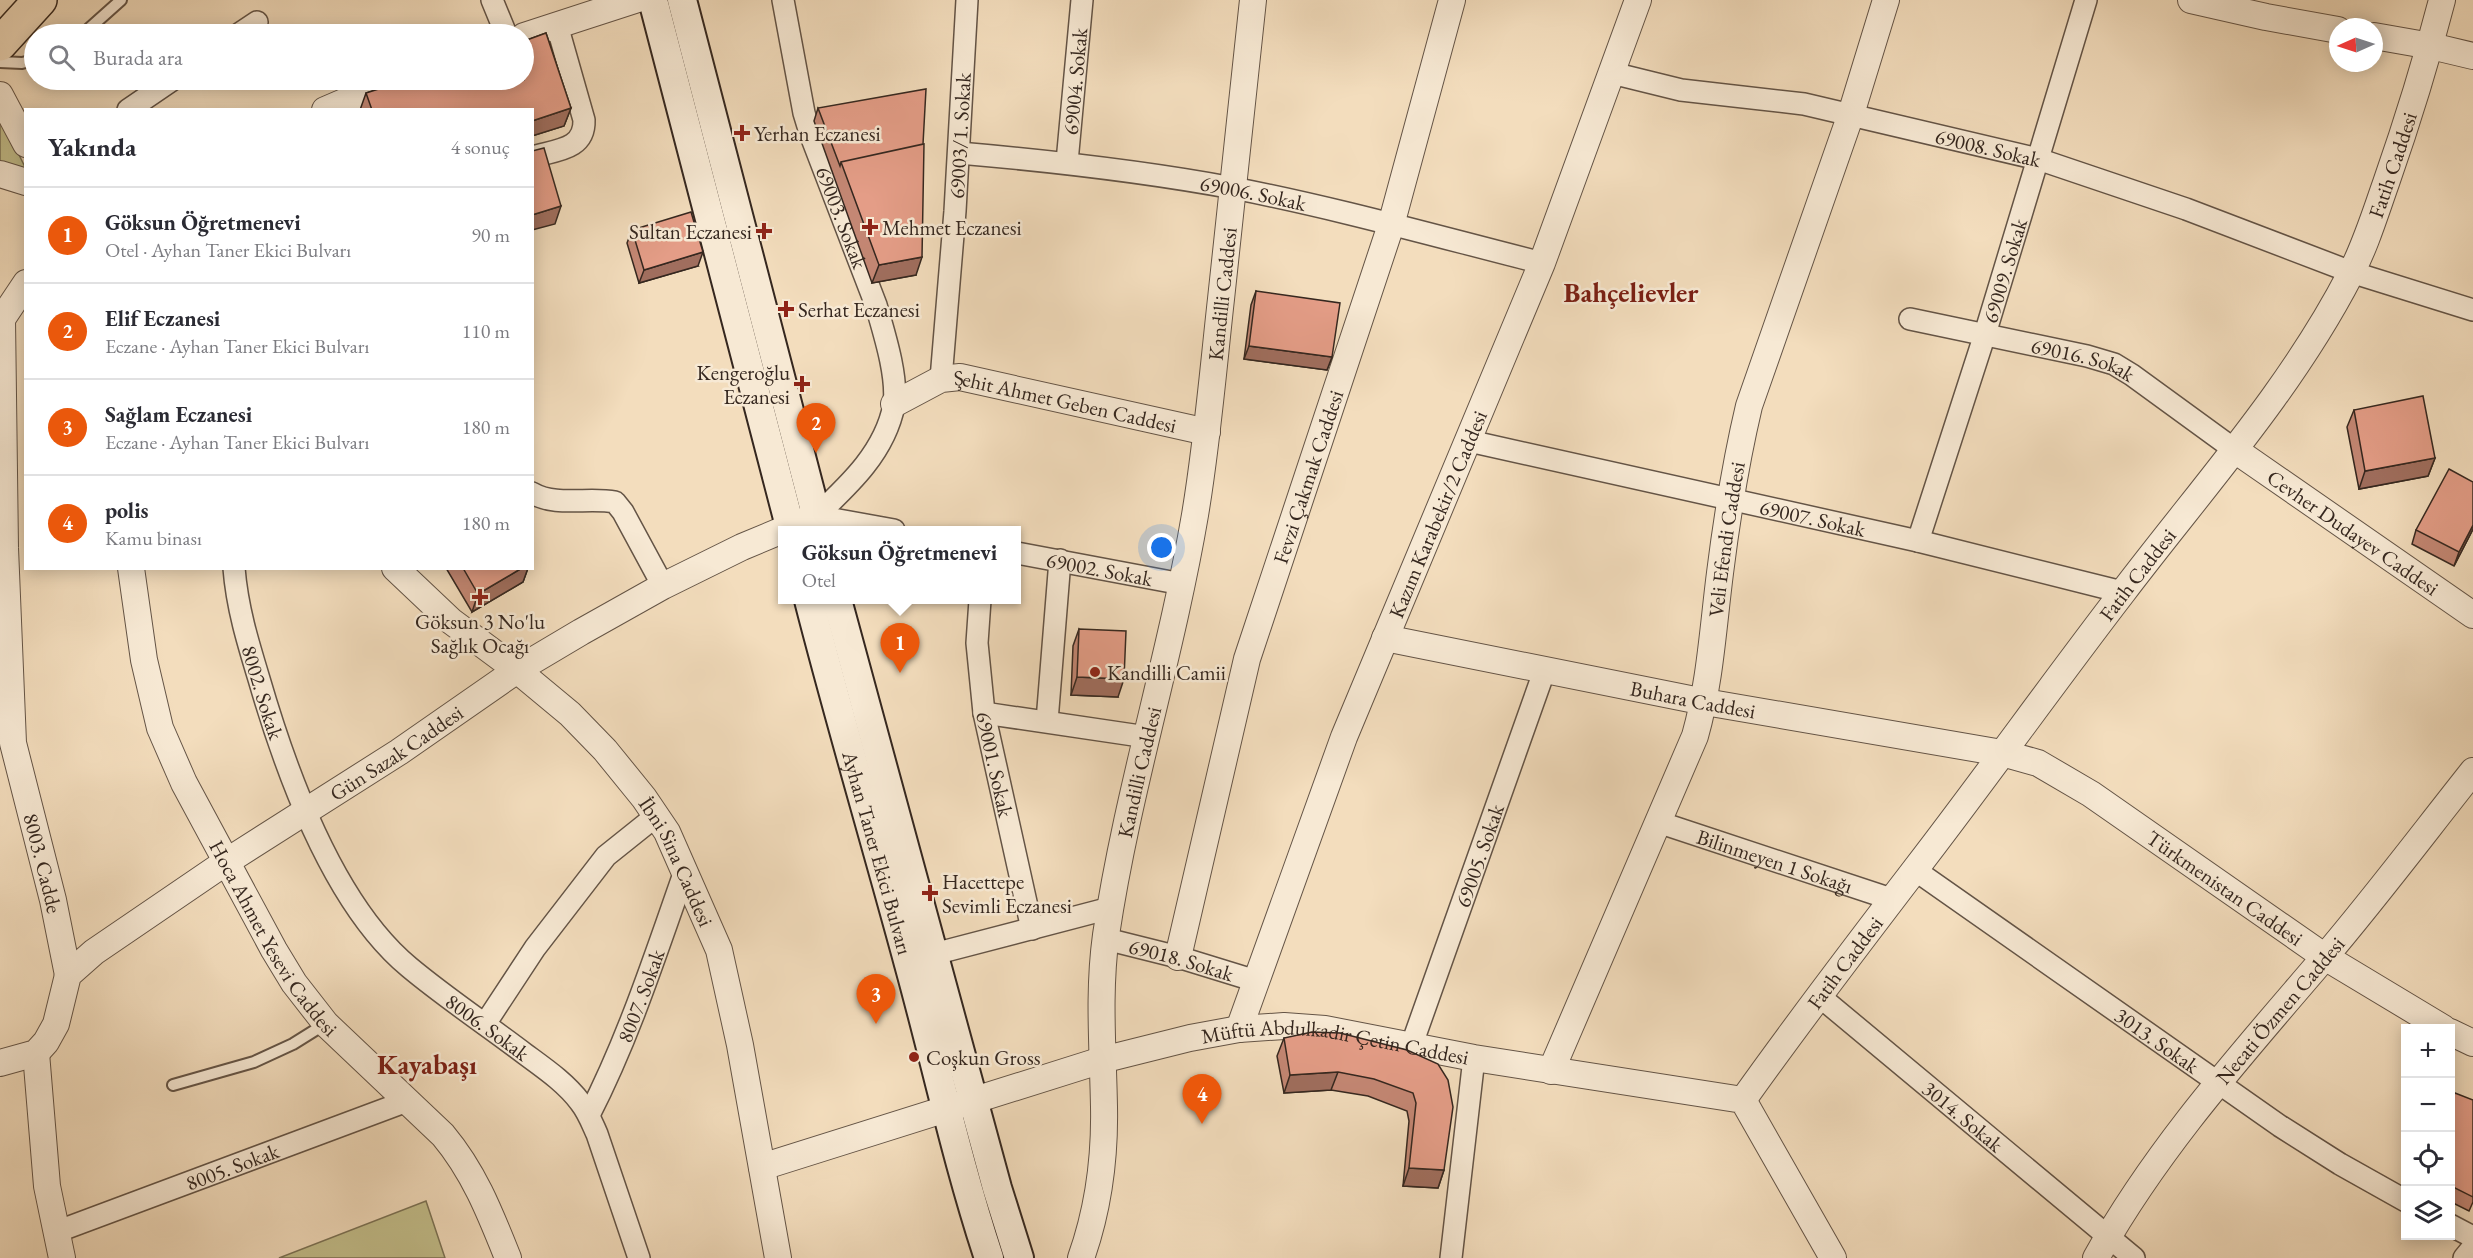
<!DOCTYPE html>
<html lang="tr">
<meta charset="utf-8">
<style>
:root{--surface:#fff;--page:#f7f7f7;--text:#2b2b33;--muted:#7c7c81;--line:#e1e1e2;--accent:#ea580c}
body{margin:0;font-family:"EB Garamond",serif;background:var(--page);color:var(--text)}
.controls{position:absolute;right:18px;bottom:18px;display:grid;overflow:hidden;border-radius:0px;box-shadow:0 3px 15px #0003}
.controls button{width:54px;height:54px;display:grid;place-items:center;padding:0;border:0;border-bottom:2px solid var(--line);background:var(--surface);color:var(--text);font:30px sans-serif}
.compass{position:absolute;left:2329px;top:18px;width:54px;height:54px;border-radius:50%;background:var(--surface);box-shadow:0 3px 15px #0003;rotate:267deg}
.you{position:absolute;left:1162px;top:548px;width:21px;height:21px;margin:-15px;border:4px solid #fff;border-radius:50%;background:#1a73e8;box-shadow:0 0 0 9px #1a73e833}
.badge{display:grid;place-items:center;width:39px;height:39px;border-radius:50%;background:var(--accent);color:#fff;font-size:20px;font-weight:700}
.pin{position:absolute;translate:-50% -50px;filter:drop-shadow(0 2px 3px #0008)}
.pin::after{content:'';position:absolute;top:32px;width:21px;height:18px;background:inherit;clip-path:polygon(0 0,100% 0,50% 100%)}
.popup{position:absolute;left:778px;top:526px;width:243px;height:78px;box-sizing:border-box;display:grid;place-content:center;border-radius:0px;background:var(--surface);filter:drop-shadow(0 2px 4px #0005);font-size:20px;white-space:nowrap;color:var(--muted)}
.popup b{font-size:22px;color:var(--text)}
.popup::after{content:'';position:absolute;left:50%;top:100%;margin-left:-12px;border:12px solid transparent;border-top-color:var(--surface)}
.list{margin:0;padding:0;list-style:none}
h2{display:flex;justify-content:space-between;align-items:center;height:78px;margin:0;padding:0 24px;font-size:26px}
h2 small{font-size:20px;font-weight:400;color:var(--muted)}
.list li{display:grid;grid-template-columns:39px 1fr auto;gap:18px;align-items:center;box-sizing:border-box;height:96px;padding:0 24px;border-top:2px solid var(--line)}
.list b{display:block;font-size:22px;white-space:nowrap}
.list p{margin:0;font-size:20px;white-space:nowrap;color:var(--muted)}
.list em{font-size:20px;font-style:normal;color:var(--muted)}
.icon{flex:none;width:33px;height:33px;fill:none;stroke:currentColor;stroke-width:2;stroke-linecap:round;stroke-linejoin:round}
.map{position:relative;flex:none;width:2473px;height:1258px;overflow:hidden}
.search{position:absolute;background:var(--surface);box-shadow:0 3px 15px #0003;left:24px;top:24px;width:510px;height:66px;display:flex;align-items:center;gap:15px;box-sizing:border-box;padding:0 21px;border-radius:33px;color:var(--muted);font-size:22px}
.panel{position:absolute;background:var(--surface);box-shadow:0 3px 15px #0003;left:24px;top:108px;width:510px;height:462px;border-radius:0px}
.map>svg:first-child{display:block}
.green{fill:#c3bf8c;stroke:#7c7356;stroke-width:1.5}
.lines{fill:none;stroke-linecap:round;stroke-linejoin:round}
.service-casing{stroke:#645446;stroke-width:14}
.minor-casing{stroke:#645446;stroke-width:24}
.tertiary-casing{stroke:#645446;stroke-width:28}
.secondary-casing{stroke:#35271f;stroke-width:32}
.trunk-casing{stroke:#35271f;stroke-width:36}
.service{stroke:#f7e9d4;stroke-width:10}
.minor{stroke:#f7e9d4;stroke-width:21}
.tertiary{stroke:#f7e9d4;stroke-width:26}
.secondary{stroke:#f7e9d4;stroke-width:28}
.trunk{stroke:#f3ddbd;stroke-width:33}
.wall{fill:#c48774;stroke:#35271f;stroke-width:1.5}
.shaded-wall{fill:#a06e5e;stroke:#35271f;stroke-width:1.5}
.building{fill:#e49d87;stroke:#35271f;stroke-width:1.5}
.poi-dot{fill:#8f2418;stroke:#f7e9d4;stroke-width:2}
.labels{text-anchor:middle;dominant-baseline:central;stroke-width:5;stroke-linejoin:round;paint-order:stroke}
.street-label{font-size:21px;fill:#35271f;stroke:#f7e9d4}
.poi-label{font-size:21px;fill:#35271f;stroke:#f7e9d4;text-anchor:start}
.district-label{font-size:27px;font-weight:bold;fill:#7a1f14;stroke:#f7e9d4}
</style>
<div class="map">
<svg width="2473" height="1258" viewBox="0 0 2473 1258">
<rect width="100%" height="100%" fill="#f3ddbd"/>
<filter id="stains"><feTurbulence type="fractalNoise" baseFrequency=".00333" numOctaves="4"/><feColorMatrix values="0 0 0 0 .2 0 0 0 0 .09 0 0 0 0 .02 0 0 0 .5 -.17"/></filter>
<radialGradient id="worn" r=".72"><stop offset=".6" stop-color="#630" stop-opacity="0"/><stop offset="1" stop-color="#630" stop-opacity=".3"/></radialGradient>
<path class="green" d="M0,116L25,167L21,171L0,164Z
M426,1201L445,1258H279Z"/>
<g class="lines">
<g class="service-casing">
<path id="service" d="M83,34L121,0
M0,62L22,63L34,60
M173,1085L254,1062L293,1044L325,1024"/>
</g>
<g class="minor-casing">
<g id="minor">
<path d="M492,0L506,34"/>
<path id="s1" d="M783,0L804,113L811,136L876,305C884,333 898,376 894,405C885,452 849,485 816,516"/>
<path d="M239,34L257,22"/>
<path id="s2" d="M1612,73L1681,90L1804,104L2038,159L2186,209L2351,272L2473,310"/>
<path d="M128,110L172,80"/>
<path id="s3" d="M959,153C1051,161 1142,171 1233,188C1337,208 1439,237 1542,263"/>
<path d="M532,157C556,150 585,150 584,120L557,25"/>
<path id="s4" d="M1067,162L1082,0"/>
<path id="s5" d="M1910,319L2087,356L2114,364L2132,375L2235,450"/>
<path id="s6" d="M941,379L955,211L967,0"/>
<path id="s7" d="M1469,441L1918,541L2122,592"/>
<path d="M532,493C556,507 588,497 615,502L623,512L663,586"/>
<path d="M816,516L894,530"/>
<path id="s8" d="M1918,541L1985,334L2086,0"/>
<path id="s9" d="M1017,553L1182,584"/>
<path id="s10" d="M234,568C237,607 248,643 259,679C286,772 333,904 409,967C446,998 487,1025 525,1054C544,1068 566,1083 580,1102C588,1112 592,1123 597,1134L639,1258"/>
<path id="s11" d="M980,600L977,643L984,713L1032,929"/>
<path d="M984,713L1147,737"/>
<path d="M1047,721L1060,560"/>
<path id="s12" d="M1658,822L1891,899"/>
<path id="s13" d="M1915,870L2280,1126L2340,1164L2406,1201"/>
<path id="s14" d="M1106,939L1178,957L1256,981"/>
<path d="M934,954L1110,908"/>
<path id="s15" d="M1818,995L2134,1258"/>
<path d="M485,1024L535,948L606,856L656,816"/>
<path id="s16" d="M1412,1044L1545,669"/>
<path id="s17" d="M589,1115C629,1037 656,953 685,871"/>
<path d="M2450,1225L2473,1237"/>
<path id="s18" d="M56,1232L407,1101"/>
<path d="M1451,1258L1474,1058"/>
<path d="M2464,1258L2473,1247"/>
</g>
</g>
<g class="tertiary-casing">
<g id="tertiary">
<path d="M2191,0L2266,17L2338,30"/>
<path d="M524,36L635,0"/>
<path d="M2374,36L2431,46L2473,56"/>
<path d="M0,95L26,144"/>
<path d="M325,110L395,80"/>
<path d="M0,174L26,182"/>
<path id="s19" d="M2,319L5,548L13,743L53,900L68,975"/>
<path d="M0,322L26,283"/>
<path id="s20" d="M894,404L941,379L960,377L1207,432"/>
<path id="s21" d="M2235,450L2473,615"/>
<path id="s22" d="M131,568L144,660L160,728L184,783L274,950L294,983L326,1024L443,1135C474,1172 490,1213 508,1258"/>
<path id="s23" d="M395,568L451,621L517,670L570,714L605,750L644,798L667,832L719,950L740,1045L778,1258"/>
<path id="s24" d="M1385,638L1705,702L2002,753L2038,763L2091,794L2325,957L2443,1028"/>
<path id="s25" d="M1178,957L1247,659L1391,225L1452,0"/>
<path id="s26" d="M1239,1029L1344,737L1542,263L1638,0"/>
<path d="M2450,1032L2473,1043"/>
<path d="M36,1053L47,1186L62,1258"/>
<path id="s27" d="M0,1063L36,1053L46,1042L56,1024L68,975L94,952L226,862L399,752L517,670L581,632L663,586L742,547L809,519"/>
<path id="s28" d="M1551,1071L1695,736C1710,683 1713,628 1720,573C1727,517 1736,461 1749,406L1851,114L1886,0"/>
<path id="s29" d="M1743,1100C1799,1021 1858,944 1917,867C1987,776 2053,683 2123,592C2201,489 2290,391 2350,275C2365,247 2375,214 2386,183C2407,123 2426,62 2442,0"/>
<path id="s30" d="M762,1167L1102,1060L1190,1038L1239,1029L1284,1026L1325,1029L1474,1058L1743,1100L1833,1258"/>
<path id="s31" d="M1081,1258C1098,1210 1105,1158 1104,1107C1103,1049 1098,993 1106,935C1127,793 1171,656 1195,515C1207,444 1213,371 1221,299C1232,199 1242,100 1253,0"/>
<path id="s32" d="M2096,1258C2157,1148 2242,1054 2323,959C2375,898 2423,834 2473,771"/>
</g>
</g>
<g class="secondary-casing">
<g id="secondary">
<path d="M653,0L791,530"/>
<path d="M682,0L820,530"/>
<path id="s33" d="M809,600C840,721 876,842 909,964C936,1062 957,1161 989,1258"/>
<path d="M837,600L997,1188L1019,1258"/>
</g>
</g>
<g class="trunk-casing">
<path id="trunk" d="M0,44L40,0"/>
</g>
<use href="#service" class="service"/>
<use href="#minor" class="minor"/>
<use href="#tertiary" class="tertiary"/>
<use href="#secondary" class="secondary"/>
<use href="#trunk" class="trunk"/>
</g>
<path class="wall" d="M546,33L571,108L564,126L532,136V110H360L366,93L407,80H524V41Z
M818,108L916,275L872,283L814,121Z
M632,230L698,266L639,283L627,243Z
M1256,291L1332,357L1327,370L1244,359L1251,305Z
M2354,410L2435,458L2428,476L2359,489L2347,427Z
M2473,482V529L2454,566L2412,544L2416,530Z
M446,568H528L523,582L472,612Z
M1079,629L1118,697L1071,695L1073,646Z
M1284,1038L1407,1050L1444,1170L1438,1188L1403,1186L1409,1121L1407,1111L1368,1096L1331,1090L1284,1093L1277,1056Z
M2473,1100V1202L2469,1211L2451,1202V1102Z"/>
<path class="shaded-wall" d="M571,108L564,126L532,136V121Z
M561,206L555,224L532,230V215Z
M703,252L698,266L639,283L644,270Z
M922,257L916,275L872,283L879,265Z
M1249,346L1332,357L1327,370L1244,359Z
M2435,458L2428,476L2359,489L2365,471Z
M2473,525V529L2454,566L2459,552Z
M522,568H528L523,582L472,612L478,594Z
M1077,677L1124,679L1118,697L1071,695Z
M1338,1072L1331,1090L1284,1093L1290,1075Z
M1409,1168L1444,1170L1438,1188L1403,1186Z"/>
<path class="building" d="M546,33L571,108L532,121V110H372L366,93L407,80H524V41Z
M926,89L923,144L841,162L840,166L818,108Z
M924,144L922,257L879,265L841,162Z
M544,148L561,206L532,215V151Z
M691,212L703,252L644,270L632,230Z
M1256,291L1340,303L1332,357L1249,346Z
M2423,396L2435,458L2365,471L2354,410Z
M2449,469L2473,482V525L2459,552L2416,530Z
M463,568H522L478,594Z
M1079,629L1126,631L1124,679L1077,677Z
M1312,1032L1340,1033L1407,1050L1438,1064L1448,1080L1453,1107L1444,1170L1409,1168L1416,1103L1413,1093L1374,1079L1338,1072L1290,1075L1284,1038Z
M2455,1093L2473,1100V1197L2451,1186V1102Z"/>
<g class="poi-dot">
<path d="M739 124h6v6h6v6h-6v6h-6v-6h-6v-6h6z"/>
<path d="M867 218h6v6h6v6h-6v6h-6v-6h-6v-6h6z"/>
<path d="M761 222h6v6h6v6h-6v6h-6v-6h-6v-6h6z"/>
<path d="M783 300h6v6h6v6h-6v6h-6v-6h-6v-6h6z"/>
<path d="M799 375h6v6h6v6h-6v6h-6v-6h-6v-6h6z"/>
<path d="M477 588h6v6h6v6h-6v6h-6v-6h-6v-6h6z"/>
<circle cx="1095" cy="672" r="6"/>
<path d="M927 884h6v6h6v6h-6v6h-6v-6h-6v-6h6z"/>
<circle cx="914" cy="1057" r="6"/>
</g>
<g class="labels">
<g class="street-label">
<text stroke="none"><textPath href="#s4" startOffset="81">69004. Sokak</textPath></text>
<text stroke="none"><textPath href="#s6" startOffset="244">69003/1. Sokak</textPath></text>
<text stroke="none"><textPath href="#s2" startOffset="384">69008. Sokak</textPath></text>
<text stroke="none"><textPath href="#s29" startOffset="1143">Fatih Caddesi</textPath></text>
<text stroke="none"><textPath href="#s3" startOffset="297">69006. Sokak</textPath></text>
<text stroke="none"><textPath href="#s1" startOffset="226">69003. Sokak</textPath></text>
<text stroke="none"><textPath href="#s8" startOffset="284">69009. Sokak</textPath></text>
<text stroke="none"><textPath href="#s31" startOffset="978">Kandilli Caddesi</textPath></text>
<text stroke="none"><textPath href="#s5" startOffset="178">69016. Sokak</textPath></text>
<text stroke="none"><textPath href="#s20" startOffset="180">Şehit Ahmet Geben Caddesi</textPath></text>
<text stroke="none"><textPath href="#s25" startOffset="498">Fevzi Çakmak Caddesi</textPath></text>
<text stroke="none"><textPath href="#s26" startOffset="552">Kazım Karabekir/2 Caddesi</textPath></text>
<text stroke="none"><textPath href="#s7" startOffset="352">69007. Sokak</textPath></text>
<text stroke="none"><textPath href="#s21" startOffset="144">Cevher Dudayev Caddesi</textPath></text>
<text stroke="none"><textPath href="#s28" startOffset="564">Veli Efendi Caddesi</textPath></text>
<text stroke="none"><textPath href="#s9" startOffset="84">69002. Sokak</textPath></text>
<text stroke="none"><textPath href="#s29" startOffset="657">Fatih Caddesi</textPath></text>
<text stroke="none"><textPath href="#s10" startOffset="128">8002. Sokak</textPath></text>
<text stroke="none"><textPath href="#s24" startOffset="314">Buhara Caddesi</textPath></text>
<text stroke="none"><textPath href="#s27" startOffset="520">Gün Sazak Caddesi</textPath></text>
<text stroke="none"><textPath href="#s11" startOffset="166">69001. Sokak</textPath></text>
<text stroke="none"><textPath href="#s31" startOffset="492">Kandilli Caddesi</textPath></text>
<text stroke="none"><textPath href="#s33" startOffset="262">Ayhan Taner Ekici Bulvarı</textPath></text>
<text stroke="none"><textPath href="#s16" startOffset="200">69005. Sokak</textPath></text>
<text stroke="none"><textPath href="#s12" startOffset="123">Bilinmeyen 1 Sokağı</textPath></text>
<text stroke="none"><textPath href="#s19" startOffset="548">8003. Cadde</textPath></text>
<text stroke="none"><textPath href="#s23" startOffset="412">İbni Sina Caddesi</textPath></text>
<text stroke="none"><textPath href="#s24" startOffset="890">Türkmenistan Caddesi</textPath></text>
<text stroke="none"><textPath href="#s22" startOffset="402">Hoca Ahmet Yesevi Caddesi</textPath></text>
<text stroke="none"><textPath href="#s14" startOffset="78">69018. Sokak</textPath></text>
<text stroke="none"><textPath href="#s29" startOffset="171">Fatih Caddesi</textPath></text>
<text stroke="none"><textPath href="#s17" startOffset="130">8007. Sokak</textPath></text>
<text stroke="none"><textPath href="#s32" startOffset="309">Necati Özmen Caddesi</textPath></text>
<text stroke="none"><textPath href="#s10" startOffset="542">8006. Sokak</textPath></text>
<text stroke="none"><textPath href="#s13" startOffset="296">3013. Sokak</textPath></text>
<text stroke="none"><textPath href="#s30" startOffset="594">Müftü Abdulkadir Çetin Caddesi</textPath></text>
<text stroke="none"><textPath href="#s15" startOffset="189">3014. Sokak</textPath></text>
<text stroke="none"><textPath href="#s18" startOffset="188">8005. Sokak</textPath></text>
</g>
<g class="poi-label">
<text x="754" y="133">Yerhan Eczanesi</text>
<text x="882" y="227">Mehmet Eczanesi</text>
<text x="752" y="231" text-anchor="end">Sultan Eczanesi</text>
<text x="798" y="309">Serhat Eczanesi</text>
<text x="790" y="372" text-anchor="end">Kengeroğlu<tspan x="790" dy="24">Eczanesi</tspan></text>
<text x="480" y="621" text-anchor="middle">Göksun 3 No'lu<tspan x="480" dy="24">Sağlık Ocağı</tspan></text>
<text x="1107" y="672">Kandilli Camii</text>
<text x="942" y="881">Hacettepe<tspan x="942" dy="24">Sevimli Eczanesi</tspan></text>
<text x="926" y="1057">Coşkun Gross</text>
</g>
<g class="district-label">
<text x="1631" y="292">Bahçelievler</text>
<text x="427" y="1064">Kayabaşı</text>
</g>
</g>
<rect width="100%" height="100%" filter="url(#stains)"/>
<rect width="100%" height="100%" fill="url(#worn)"/>
</svg>
<div class="controls">
<button>+</button>
<button>−</button>
<button><svg class="icon" aria-label="locate" viewBox="0 0 24 24"><circle cx="12" cy="12" r="6"/><path d="M12 2v4M12 18v4M2 12h4M18 12h4"/></svg></button>
<button><svg class="icon" aria-label="layers" viewBox="0 0 24 24"><path d="M12 4l9 5-9 5-9-5zM3 14l9 5 9-5"/></svg></button>
</div>
<svg class="compass" viewBox="-18 -18 36 36"><path d="M0-13l5 13h-10z" fill="#e53935"/><path d="M0 13l5-13h-10z" fill="#7c7c81"/></svg>
<div class="you"></div>
<div class="pin badge" style="left:900px;top:673px">1</div>
<div class="popup"><b>Göksun Öğretmenevi</b>Otel</div>
<div class="pin badge" style="left:816px;top:453px">2</div>
<div class="pin badge" style="left:876px;top:1024px">3</div>
<div class="pin badge" style="left:1202px;top:1124px">4</div>
<div class="search"><svg class="icon" aria-label="search" viewBox="0 0 24 24"><circle cx="10" cy="10" r="6"/><path d="M15 15l6 6"/></svg>Burada ara</div>
<section class="panel">
<h2>Yakında<small>4 sonuç</small></h2>
<ul class="list">
<li><span class="badge">1</span><div><b>Göksun Öğretmenevi</b><p>Otel · Ayhan Taner Ekici Bulvarı</p></div><em>90 m</em></li>
<li><span class="badge">2</span><div><b>Elif Eczanesi</b><p>Eczane · Ayhan Taner Ekici Bulvarı</p></div><em>110 m</em></li>
<li><span class="badge">3</span><div><b>Sağlam Eczanesi</b><p>Eczane · Ayhan Taner Ekici Bulvarı</p></div><em>180 m</em></li>
<li><span class="badge">4</span><div><b>polis</b><p>Kamu binası</p></div><em>180 m</em></li>
</ul>
</section>
</div>
